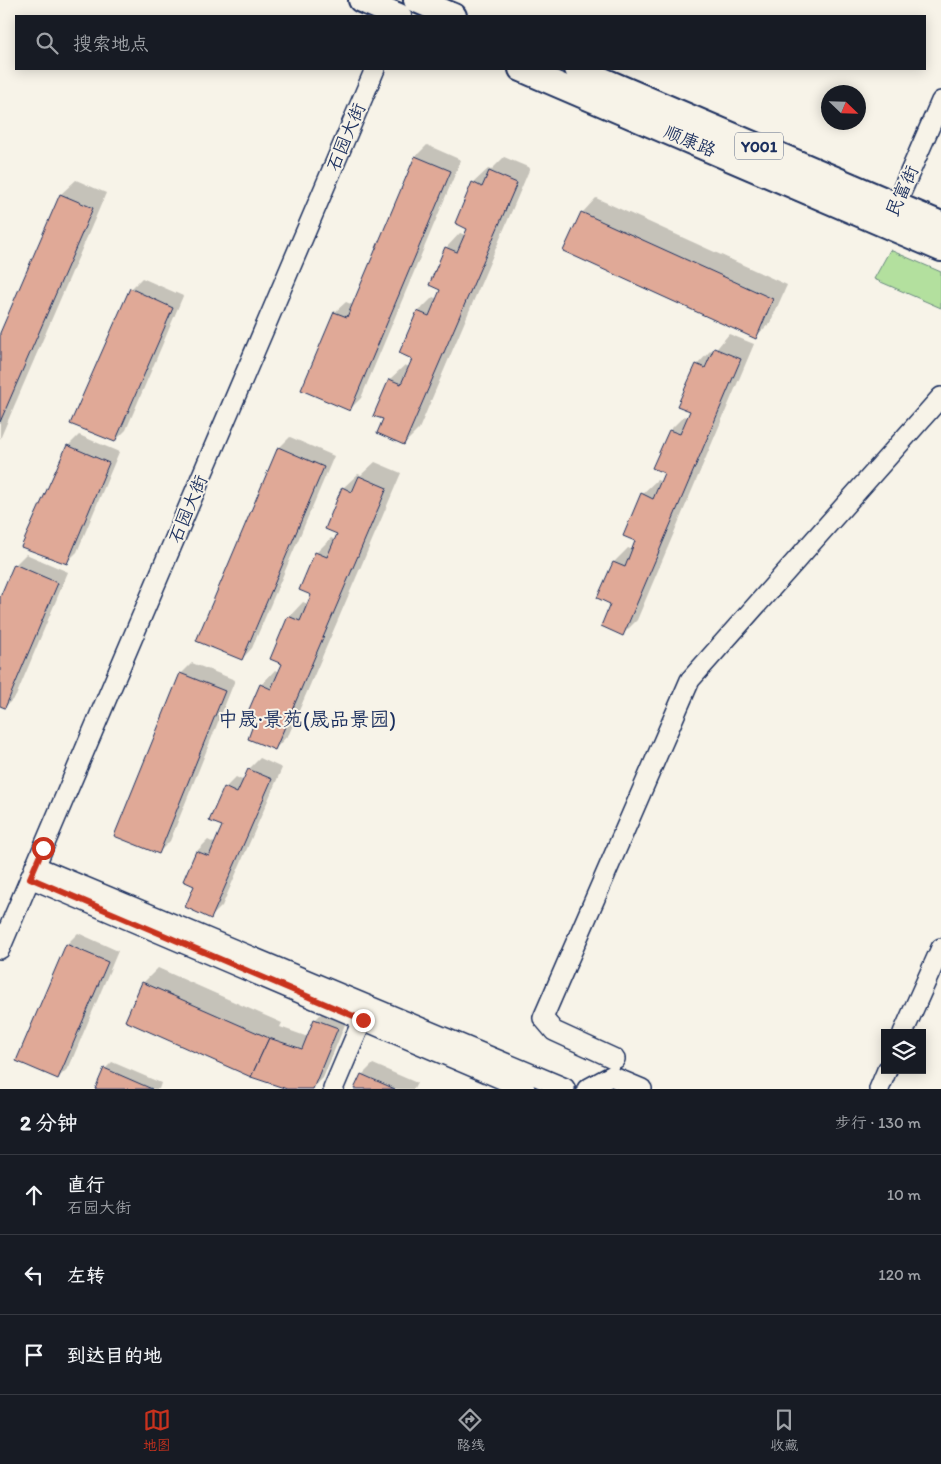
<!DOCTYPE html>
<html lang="zh">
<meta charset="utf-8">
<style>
body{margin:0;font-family:Itim,"LXGW WenKai TC",sans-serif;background:#20242c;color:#f1f3f6}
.controls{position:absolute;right:15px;bottom:15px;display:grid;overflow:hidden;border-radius:0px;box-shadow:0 2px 12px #0003}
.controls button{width:45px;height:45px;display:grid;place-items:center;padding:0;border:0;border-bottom:1px solid #363941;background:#171b24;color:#f1f3f6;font:25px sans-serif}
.compass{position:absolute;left:821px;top:85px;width:45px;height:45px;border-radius:50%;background:#171b24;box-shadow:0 2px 12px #0003;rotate:113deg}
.stop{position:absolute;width:15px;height:15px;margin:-11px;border:4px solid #c8321e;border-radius:50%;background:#fff}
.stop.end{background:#c8321e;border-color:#fff;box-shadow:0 1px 5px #0008}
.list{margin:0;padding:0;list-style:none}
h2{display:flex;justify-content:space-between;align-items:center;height:65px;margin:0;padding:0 20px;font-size:21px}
h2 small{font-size:16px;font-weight:400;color:#9ea1a6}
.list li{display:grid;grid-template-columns:32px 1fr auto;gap:15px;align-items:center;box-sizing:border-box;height:80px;padding:0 20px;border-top:1px solid #363941}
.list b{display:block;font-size:19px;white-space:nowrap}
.list p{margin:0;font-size:16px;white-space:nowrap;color:#9ea1a6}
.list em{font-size:16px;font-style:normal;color:#9ea1a6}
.icon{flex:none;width:28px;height:28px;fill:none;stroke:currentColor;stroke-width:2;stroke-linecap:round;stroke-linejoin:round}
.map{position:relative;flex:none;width:941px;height:1089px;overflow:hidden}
.search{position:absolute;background:#171b24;box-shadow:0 2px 12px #0003;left:15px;right:15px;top:15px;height:55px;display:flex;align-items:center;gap:12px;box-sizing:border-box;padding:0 18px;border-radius:0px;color:#9ea1a6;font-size:19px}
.sheet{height:305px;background:#171b24}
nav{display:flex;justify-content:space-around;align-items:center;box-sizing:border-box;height:70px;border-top:1px solid #363941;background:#171b24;font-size:14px;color:#9ea1a6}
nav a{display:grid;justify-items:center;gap:2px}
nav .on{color:#c8321e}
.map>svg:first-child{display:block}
</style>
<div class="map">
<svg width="941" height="1089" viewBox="0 0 941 1089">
<rect width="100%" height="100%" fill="#f7f3e8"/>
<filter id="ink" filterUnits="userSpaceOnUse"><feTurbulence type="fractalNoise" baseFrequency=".02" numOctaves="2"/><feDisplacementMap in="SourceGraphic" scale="10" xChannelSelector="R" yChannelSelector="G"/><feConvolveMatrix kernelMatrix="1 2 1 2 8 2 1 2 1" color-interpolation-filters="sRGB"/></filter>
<g filter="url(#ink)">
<path fill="#b3e09e" stroke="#67887e" d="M890,250l51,22v36l-67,-29z"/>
<g fill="#0003">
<path d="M427,145l34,15 -100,238 -11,11 -15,-97 11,-10 7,3 63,-149z"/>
<path d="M504,157l26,11 -111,261 -15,15 -20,-25 -9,-4 15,-36 15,-14 4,2 4,-9 5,-46 15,-15 5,2 4,-9 4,-42 14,-15 5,2 4,-7 4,-45 15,-14 3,1z"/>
<path d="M76,180l30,13 -106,246v-103l61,-142z"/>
<path d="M596,198l191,87 -17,38 -15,14 -173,-124z"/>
<path d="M142,278l41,18 -57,134 -11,11 16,-152z"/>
<path d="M729,334l25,10 -117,276 -14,14 -11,-31 2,-41 14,-14 5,2 4,-10 5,-46 15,-14 5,2 4,-10 -12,-5 16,-37 14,-14 5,2 3,-7 5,-46 14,-15 3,2z"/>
<path d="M79,435l40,17 -42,100 -11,11 2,-117z"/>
<path d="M290,437l44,19 -82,192 -10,11 37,-211z"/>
<path d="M375,462l26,11 -112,261 -14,15 -20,-25 6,-39 14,-15 5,2 4,-9 5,-46 14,-15 5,2 4,-9 4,-42 15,-15 5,2 3,-7 4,-45 15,-14 3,1z"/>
<path d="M26,554l42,18 -52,124 -11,11 -5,-2v-105l15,-35z"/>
<path d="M192,663l43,17 -65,161 -11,11 22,-178z"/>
<path d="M260,758l22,10 -60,138 -11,11 -16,-32 -11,-4 13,-30 11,-11 8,4 7,-19 2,-37 11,-11 8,4 5,-12z"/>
<path d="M78,933l40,18 -49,116 -11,11 9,-134z"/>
<path d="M158,968l124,55 -2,4 28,10 7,-17 11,-11 22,8 -25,61 -11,11 -169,-106z"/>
<path d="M112,1062l49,21 -2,6h-63l9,-20z"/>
<path d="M373,1064l44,19 -3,6h-58l6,-14z"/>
</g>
<g fill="#e0a997" stroke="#1b2f5e">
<path d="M415,156l36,15 -101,240 -49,-21 33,-78 13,5z"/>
<path d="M489,171l28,12 -113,262 -27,-12 6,-14 -10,-3 16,-37 12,5 11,-25 -13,-6 18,-42 12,5 11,-26 -11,-5 16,-38 12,5 10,-23 -12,-6 17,-41 10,5z"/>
<path d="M60,194l33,14 -93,214v-89z"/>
<path d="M581,212l192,87 -17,40 -193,-88z"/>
<path d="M130,288l43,20 -58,134 -45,-18z"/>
<path d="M714,348l27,11 -118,277 -22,-10 9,-22 -13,-6 16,-36 12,5 10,-26 -12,-5 18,-43 12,6 11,-26 -12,-5 17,-38 11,4 10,-23 -13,-5 19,-42 9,4z"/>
<path d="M67,445l42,18 -42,101 -46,-17z"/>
<path d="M278,447l46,20 -82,193 -46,-19z"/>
<path d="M359,476l28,12 -112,262 -27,-11 5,-14 -9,-4 16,-37 11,5 11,-25 -12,-5 18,-43 12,5 11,-26 -12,-5 16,-38 12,5 10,-23 -12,-5 17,-42 10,5z"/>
<path d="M14,564l44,19 -53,125 -5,-2v-109z"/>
<path d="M180,673l45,18 -66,163 -45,-18z"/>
<path d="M248,769l24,10 -61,140 -26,-12 9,-21 -11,-5 13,-30 13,5 13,-30 -13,-5 15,-34 13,6z"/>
<path d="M66,944l42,18 -50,117 -42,-18z"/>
<path d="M142,982l127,56 -18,39 -126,-56z"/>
<path d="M314,1019l24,9 -25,61h-26l-36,-12 18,-39 33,11z"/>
<path d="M104,1068l48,21h-57z"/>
<path d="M361,1074l34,15h-41z"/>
</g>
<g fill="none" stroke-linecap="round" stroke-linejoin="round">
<g stroke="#1b2f5e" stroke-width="22">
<g id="minor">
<path d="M890,218l51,-117"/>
<path d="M35,866l530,222 -1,1"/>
<path d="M30,878l495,211"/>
<path d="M0,949l375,-880"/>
<path d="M903,1033l38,-85"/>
<path d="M615,1059l-61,-28 -11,-13 147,-338 251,-283"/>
<path d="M333,1089l34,-80"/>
<path d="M587,1089l24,-13 31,13"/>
<path d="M879,1089l8,-19"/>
</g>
</g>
<g stroke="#1b2f5e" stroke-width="28">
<g id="major">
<path d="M361,0l38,16"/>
<path d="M416,0l38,16"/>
<path d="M521,69l420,180"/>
<path d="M577,69l364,155"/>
</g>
</g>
<use href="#minor" stroke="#f7f3e8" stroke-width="19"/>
<use href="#major" stroke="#f7f3e8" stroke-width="24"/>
</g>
</g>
<g fill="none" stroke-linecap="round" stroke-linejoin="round" filter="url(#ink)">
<path stroke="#c8321e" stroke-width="6" d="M43,848l-13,30 333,142"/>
</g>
<g text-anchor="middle" stroke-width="4" stroke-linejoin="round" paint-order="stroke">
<rect fill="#f7f3e8" stroke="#5d6a87" stroke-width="1" x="735" y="132.5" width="48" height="27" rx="4"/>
<g font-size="16" font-weight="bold" fill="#1b2f5e">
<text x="759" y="152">Y001</text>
</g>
<g font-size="18" fill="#1b2f5e" stroke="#f7f3e8">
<text transform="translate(346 137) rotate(-67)" y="6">石园大街</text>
<text transform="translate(690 141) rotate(23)" y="6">顺康路</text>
<text transform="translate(902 191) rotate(-66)" y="6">民富街</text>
<text transform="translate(188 509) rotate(-67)" y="6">石园大街</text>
</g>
<g font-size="20" fill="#1b2f5e" stroke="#f7f3e8">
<text x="307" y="726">中晟·景苑(晟品景园)</text>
</g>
</g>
</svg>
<div class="controls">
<button><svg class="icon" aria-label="layers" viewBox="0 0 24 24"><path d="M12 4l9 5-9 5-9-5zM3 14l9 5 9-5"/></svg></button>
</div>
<svg class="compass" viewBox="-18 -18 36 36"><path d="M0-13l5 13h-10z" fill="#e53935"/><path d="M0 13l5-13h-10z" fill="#9ea1a6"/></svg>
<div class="stop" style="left:43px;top:848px"></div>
<div class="stop end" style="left:363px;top:1020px"></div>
<div class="search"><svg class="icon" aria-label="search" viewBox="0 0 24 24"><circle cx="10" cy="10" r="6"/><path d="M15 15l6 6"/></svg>搜索地点</div>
</div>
<section class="sheet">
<h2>2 分钟<small>步行 · 130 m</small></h2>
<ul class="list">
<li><svg class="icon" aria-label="ahead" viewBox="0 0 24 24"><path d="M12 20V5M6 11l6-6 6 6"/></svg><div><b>直行</b><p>石园大街</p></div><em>10 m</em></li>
<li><svg class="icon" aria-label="left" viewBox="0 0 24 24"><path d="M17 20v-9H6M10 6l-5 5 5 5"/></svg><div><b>左转</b></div><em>120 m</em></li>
<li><svg class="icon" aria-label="arrive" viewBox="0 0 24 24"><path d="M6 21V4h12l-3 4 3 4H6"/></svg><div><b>到达目的地</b></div></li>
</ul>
</section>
<nav>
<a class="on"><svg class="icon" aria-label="map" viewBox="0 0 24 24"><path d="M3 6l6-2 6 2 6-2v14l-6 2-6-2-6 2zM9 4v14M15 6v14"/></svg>地图</a>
<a><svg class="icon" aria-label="directions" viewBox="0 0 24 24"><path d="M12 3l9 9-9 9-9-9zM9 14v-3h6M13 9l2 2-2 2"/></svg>路线</a>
<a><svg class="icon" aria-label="saved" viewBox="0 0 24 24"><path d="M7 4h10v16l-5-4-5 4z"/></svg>收藏</a>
</nav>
